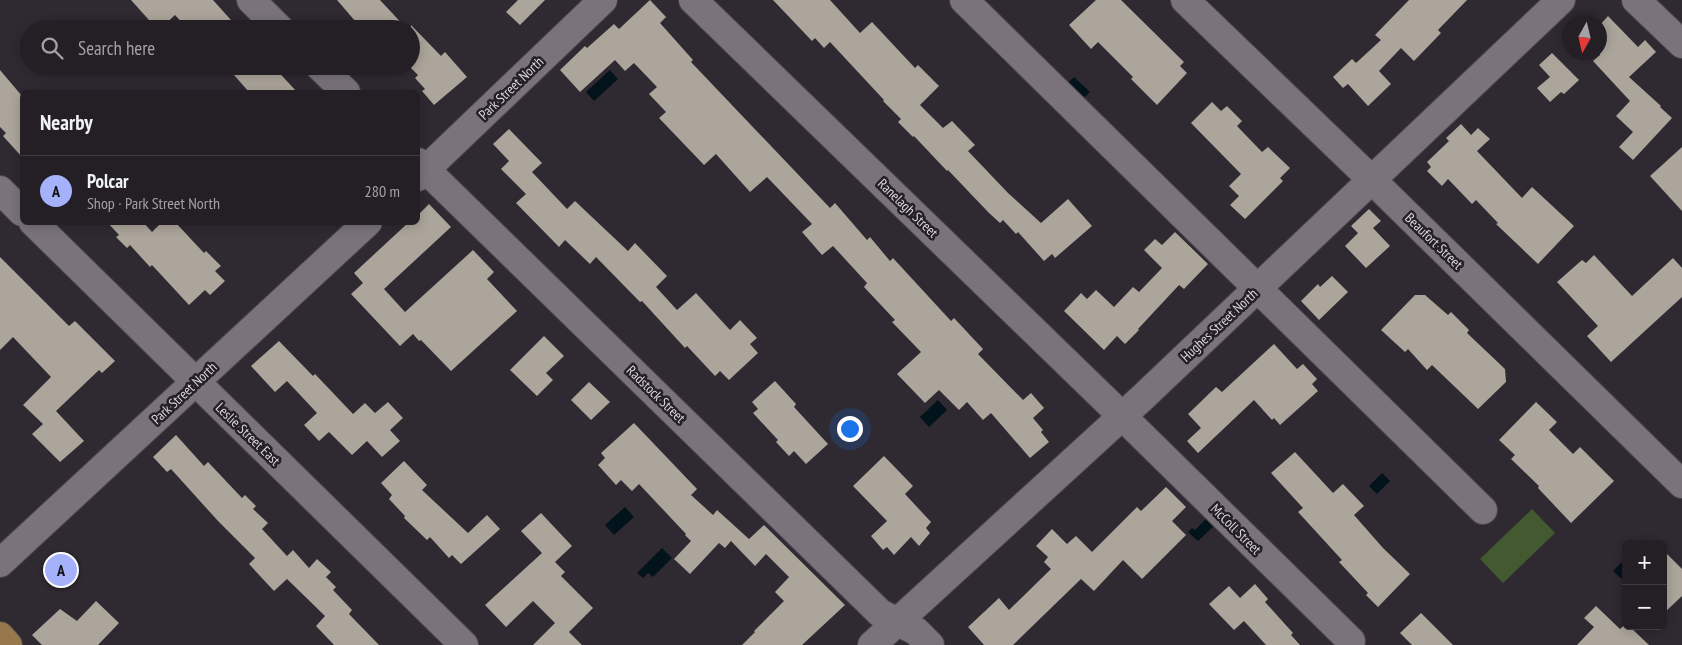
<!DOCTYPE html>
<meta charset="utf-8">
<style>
body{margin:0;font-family:"PT Sans Narrow",sans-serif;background:#2b272d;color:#f1f3f6}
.controls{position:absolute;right:15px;bottom:15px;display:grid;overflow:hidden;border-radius:8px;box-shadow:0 2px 12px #0003}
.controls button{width:45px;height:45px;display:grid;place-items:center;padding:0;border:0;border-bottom:1px solid #403d42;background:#231f25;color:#f1f3f6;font:25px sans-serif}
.compass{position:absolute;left:1562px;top:15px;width:45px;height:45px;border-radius:50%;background:#231f25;box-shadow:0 2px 12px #0003;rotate:188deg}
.you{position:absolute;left:849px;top:428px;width:18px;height:18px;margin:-12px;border:4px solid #fff;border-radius:50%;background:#1a73e8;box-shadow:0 0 0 8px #1a73e833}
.badge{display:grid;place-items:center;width:32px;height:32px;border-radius:50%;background:#a6b1fc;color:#111;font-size:16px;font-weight:700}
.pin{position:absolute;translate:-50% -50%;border:2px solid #fff;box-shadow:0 1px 5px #0006}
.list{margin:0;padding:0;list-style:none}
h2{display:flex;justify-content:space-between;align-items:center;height:65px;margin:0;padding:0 20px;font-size:21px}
h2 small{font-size:16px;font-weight:400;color:#a3a2a7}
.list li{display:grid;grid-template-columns:32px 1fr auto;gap:15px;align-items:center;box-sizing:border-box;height:70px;padding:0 20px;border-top:1px solid #403d42}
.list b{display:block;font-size:19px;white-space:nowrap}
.list p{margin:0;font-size:16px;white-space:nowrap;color:#a3a2a7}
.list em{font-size:16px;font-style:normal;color:#a3a2a7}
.icon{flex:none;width:28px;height:28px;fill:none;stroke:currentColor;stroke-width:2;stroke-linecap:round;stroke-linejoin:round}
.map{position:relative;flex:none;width:1682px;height:645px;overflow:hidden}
.search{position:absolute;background:#231f25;box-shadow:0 2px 12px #0003;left:20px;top:20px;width:400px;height:55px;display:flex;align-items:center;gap:12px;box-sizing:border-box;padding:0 18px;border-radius:28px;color:#a3a2a7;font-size:19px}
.panel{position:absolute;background:#231f25;box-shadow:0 2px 12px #0003;left:20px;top:90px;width:400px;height:135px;border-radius:8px}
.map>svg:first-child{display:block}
</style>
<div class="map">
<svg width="1682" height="645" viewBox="0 0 1682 645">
<rect width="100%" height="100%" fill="#2f2931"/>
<path fill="#43592f" d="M1532,509l23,24 -52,50 -23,-24z"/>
<g fill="#03131c">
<path d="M610,70l8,9 -24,22 -8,-9z"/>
<path d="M1074,77l16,15 -6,6 -16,-15z"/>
<path d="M938,400l9,10 -18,17 -9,-10z"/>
<path d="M1382,473l8,8 -13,13 -8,-8z"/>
<path d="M625,507l9,10 -20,18 -9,-10z"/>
<path d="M1207,518l7,8 -16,15 -10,-9 4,-4 3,2z"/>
<path d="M662,548l10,10 -19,19 -5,-4 -5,5 -6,-5z"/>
<path d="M1622,562l4,4v17l-13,-12z"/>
</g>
<g fill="#aca59b">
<path d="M131,0h82l26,29h-51l-13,-14 -15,14h-3z"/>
<path d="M337,0h43l27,29h-45z"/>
<path d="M518,0h27l-25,25 -14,-13z"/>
<path d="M650,0l16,17 -6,6 33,37 -2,2 139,146 5,-5 32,37 3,-3 20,24 3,-3 58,63 3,-3 29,31 -5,5 45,46 8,-7 13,15 -11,10 10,12 -2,2 8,10 -19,16 -39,-45 -8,7 -16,-18 -8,8 -20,-20 -14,13 -28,-29 24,-22 -29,-30 3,-2 -31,-33 3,-4 -34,-37 -11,9 -20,-23 10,-8 -45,-47 -17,15 -34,-38 -12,11 -45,-47 7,-6 -17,-18 8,-7 -23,-24 -9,8 -10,-11 -35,32 -20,-22 25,-24 2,2 27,-24 5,5z"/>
<path d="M773,0h57l30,33 12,-11 43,46 3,-3 21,21 -19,19 23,23 9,-7 23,24 -7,6 40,42 33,30 27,-24 24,27 -37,32 -3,-4 -8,7 -26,-29 -2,2 -13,-14 -3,3 -11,-10 -41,-43 -1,1 -33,-35 -1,1 -15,-15 3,-3 -18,-18 1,-1 -54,-58 -6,6 -9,-10 -3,3z"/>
<path d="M1096,0h25l63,62 -4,4 7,7 -30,32 -26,-26 2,-2 -35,-35 -7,7 -22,-24z"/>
<path d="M1409,0h58l-29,30 3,3 -27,28 -13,-13 -22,23 12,13 -23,22 -20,-22 -5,4 -10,-11 19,-18 4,4 25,-23 -6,-5z"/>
<path d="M1608,16l30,31 7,-7 11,12 -27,25 32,29 -1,1 12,11 -39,42 -14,-13 14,-15 -17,-16 14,-15 -37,-40 7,-6v-30z"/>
<path d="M411,25l30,31 4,-4 22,25 -33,28 -12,-14 3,-2 -10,-11 3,-3 -7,-7z"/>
<path d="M1552,53l27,27 -15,14 -3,-2 -11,10 -13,-14 13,-11 -11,-12z"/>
<path d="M226,66h47l24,26h-48z"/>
<path d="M0,70l22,26v61l-19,-21 3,-3 -6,-6z"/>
<path d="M1212,102l9,9 6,-5 15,15 -5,5 25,26 6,-5 22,21 -10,10 3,3 -38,38 -15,-14 9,-9 -10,-10 12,-12 -50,-51z"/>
<path d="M1461,124l10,11 7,-7 12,11 -13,12 45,47 10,-11 42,39 -36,38 -42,-40 2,-1 -22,-23 -4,4 -24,-25 -6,7 -15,-15 4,-4 -4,-5 22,-21 -3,-3z"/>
<path d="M509,129l33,34 -10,9 35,37 8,-8 53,50 7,-8 32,33 -11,11 21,23 19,-17 34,37 10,-10 17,18 -7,6 8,9 -29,27 -9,-9 -5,5 -28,-30 -2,2 -43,-47 -2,1 -44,-45 -6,7 -25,-24 -6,7 -43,-44 10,-9 -25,-25 8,-8 -16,-17z"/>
<path d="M1682,147v64l-32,-35z"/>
<path d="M429,204l22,23 -67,62 21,23 68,-62 21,22 -7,7 30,32 -66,60 -30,-31 -2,1 -6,-7 -13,12 -49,-52 12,-11 -9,-10 55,-51h9v-7z"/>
<path d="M1369,209l12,12 -8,7 17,18 -24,22 -21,-22 13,-13 -7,-7z"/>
<path d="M107,222h36l9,10 10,-10h13l29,31 2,-2 15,15 -6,5 10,10 -15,14 -5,-5 -16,15 -37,-40 -2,2 -20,-22 -3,3 -11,-11 3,-2z"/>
<path d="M1175,232l33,32 -24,25 -5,-4 -41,44 1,1 -14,14 -8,-8 -13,14 -40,-39 17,-18 6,6 9,-9 18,17 19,-20 6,5 23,-24 -18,-18 11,-11 7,6z"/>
<path d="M1594,255l38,41 41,-38 9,10v29l-71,65 -24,-26 11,-10 -41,-44 25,-22 4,3z"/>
<path d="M0,257l69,69 6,-5 40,40 -13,12 -3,-3 -43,41 28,30 -24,21 -28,-28 11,-10 -20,-19 28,-28 -38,-40 -13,13z"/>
<path d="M1332,276l16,16 -29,28 -18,-19 17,-17 2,3z"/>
<path d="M1415,295h10l23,20 3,-3 18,18 -2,3 38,36 1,13 -28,27 -46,-44 -5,5 -19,-21 -3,3 -24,-22z"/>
<path d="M544,336l20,20 -18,17 7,7 -16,16 -27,-26z"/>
<path d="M279,341l34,35 2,-2 38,40 12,-11 10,10 13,-11 15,16 -13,12 10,11 -18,16 -15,-16 -15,14 -23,-23 -10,9 -15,-16 13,-12 -30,-32 -12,11 -24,-26z"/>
<path d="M1274,344l23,25 6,-5 14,15 -5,5 6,7 -38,34 -6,-7 -2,2 -18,-20 -56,53 -11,-12 14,-13 -13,-14 28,-27 6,5z"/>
<path d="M775,381l21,23 -2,3 34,37 -22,20 -12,-13 -5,5 -13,-14 2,-2 -25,-27 5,-4 -6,-7z"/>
<path d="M589,382l21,20 -19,18 -20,-20z"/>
<path d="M1536,402l21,20 -8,8 24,24 7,-7 34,34 -43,42 -33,-35 1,-2 -28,-27 4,-4 -16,-15z"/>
<path d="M634,423l63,66 -6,6 22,20 4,-5 32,29 15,-14 81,80 -43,40h-60l13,-13 -1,-1 30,-30 -9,-9 14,-15 -23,-23 -11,12 -24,-25 -6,7 -6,-5 -29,31 -16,-15 17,-18 -6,-6 1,-1 -47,-50 -7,7 -11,-11 -5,5 -18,-20 7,-7 -4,-5z"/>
<path d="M176,435l28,31 4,-4 34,36 3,-3 11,11 -3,3 15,14 -6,6 25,27 6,-6 16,18 8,-9 14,13 -5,5 10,10 -3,3 19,20 -3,4 30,31h-45l-18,-19 9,-10 -38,-37 -13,12 -25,-27 6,-6 -37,-37 -47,-52 -4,3 -14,-15z"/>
<path d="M1295,452l38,41 10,-9 21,22 -10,9 29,33 27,26 -32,33 -12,-12 2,-2 -29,-31 3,-2 -44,-48 5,-4 -32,-35z"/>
<path d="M884,456l29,30 -8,8 26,28 -5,6 4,5 -11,13 -8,-9 -17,18 -7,-8 -4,3 -12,-14 16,-15 -34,-35z"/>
<path d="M404,461l23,24 -5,5 46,43 19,-18 13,14 -39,35 -9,-9 -3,3 -19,-21 -3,3 -23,-22 1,-2 -16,-17 3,-4 -11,-12z"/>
<path d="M1166,487l20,20 -14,14 14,14 -44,44 -19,-19 -29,31 -13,-12 -68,66h-29l-16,-18 31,-29 10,12 42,-41 -7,-7 4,-5 -12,-11 16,-17 15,15 9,-8 16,16 45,-45 4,4z"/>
<path d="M541,513l31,33 -17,16 10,10 -4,4 32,32 -24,24 13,13h-49l22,-22 -22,-22 -27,26 -21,-22 57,-52 -21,-22z"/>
<path d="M1663,550l19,19v27l-19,18z"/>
<path d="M1255,584l13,15 -3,3 28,31 -2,2 9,10h-34l-22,-24 -10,9 -25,-26 20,-18 11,12z"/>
<path d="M96,601l23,22 -21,22h-56l-10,-10 28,-26 17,12z"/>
<path d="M1596,606l24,23 6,-5v2h3l20,19h-72l17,-18 -10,-9z"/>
<path d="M1421,613l32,32h-41l-12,-12z"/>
</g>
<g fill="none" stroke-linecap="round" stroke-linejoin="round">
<g stroke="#49454b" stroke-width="30">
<g id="minor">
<path d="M251,0l29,29"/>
<path d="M693,0l429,416 229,225"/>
<path d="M964,0l519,510"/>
<path d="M1185,0l188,181 309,303"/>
<path d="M1636,0l46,44"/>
<path d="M319,66l27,26"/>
<path d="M418,162l458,447 4,4 36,18 14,14"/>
<path d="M418,177l185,-177"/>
<path d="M0,190l22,22"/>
<path d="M33,222l431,423"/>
<path d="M0,563l368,-341"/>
<path d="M872,645l270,-247 419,-398"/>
</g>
</g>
<g stroke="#49454b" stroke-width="30">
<path id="major" d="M0,636l8,9"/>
</g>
<use href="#minor" stroke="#7a737c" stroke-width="28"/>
<use href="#major" stroke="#97784d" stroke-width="28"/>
</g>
<g text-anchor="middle" stroke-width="5" stroke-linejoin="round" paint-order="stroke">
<g font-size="14" fill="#d9d6db" stroke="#251f27">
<text transform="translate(511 88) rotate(-44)" y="5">Park Street North</text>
<text transform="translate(908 208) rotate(44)" y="5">Ranelagh Street</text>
<text transform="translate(1434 241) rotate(44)" y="5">Beaufort Street</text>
<text transform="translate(1219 325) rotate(-43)" y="5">Hughes Street North</text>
<text transform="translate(184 393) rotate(-43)" y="5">Park Street North</text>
<text transform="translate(656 394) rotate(44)" y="5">Radstock Street</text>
<text transform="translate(248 434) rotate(44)" y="5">Leslie Street East</text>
<text transform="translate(1236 529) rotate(45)" y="5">McColl Street</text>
</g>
</g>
</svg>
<div class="controls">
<button>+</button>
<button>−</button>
</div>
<svg class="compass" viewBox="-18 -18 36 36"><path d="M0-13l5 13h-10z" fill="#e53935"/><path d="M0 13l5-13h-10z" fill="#a3a2a7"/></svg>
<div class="you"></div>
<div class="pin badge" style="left:61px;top:570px">A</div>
<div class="search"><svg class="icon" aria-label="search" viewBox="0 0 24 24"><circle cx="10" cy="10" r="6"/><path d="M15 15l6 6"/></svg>Search here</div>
<section class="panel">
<h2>Nearby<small></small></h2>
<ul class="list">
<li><span class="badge">A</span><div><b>Polcar</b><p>Shop · Park Street North</p></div><em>280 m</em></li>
</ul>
</section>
</div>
